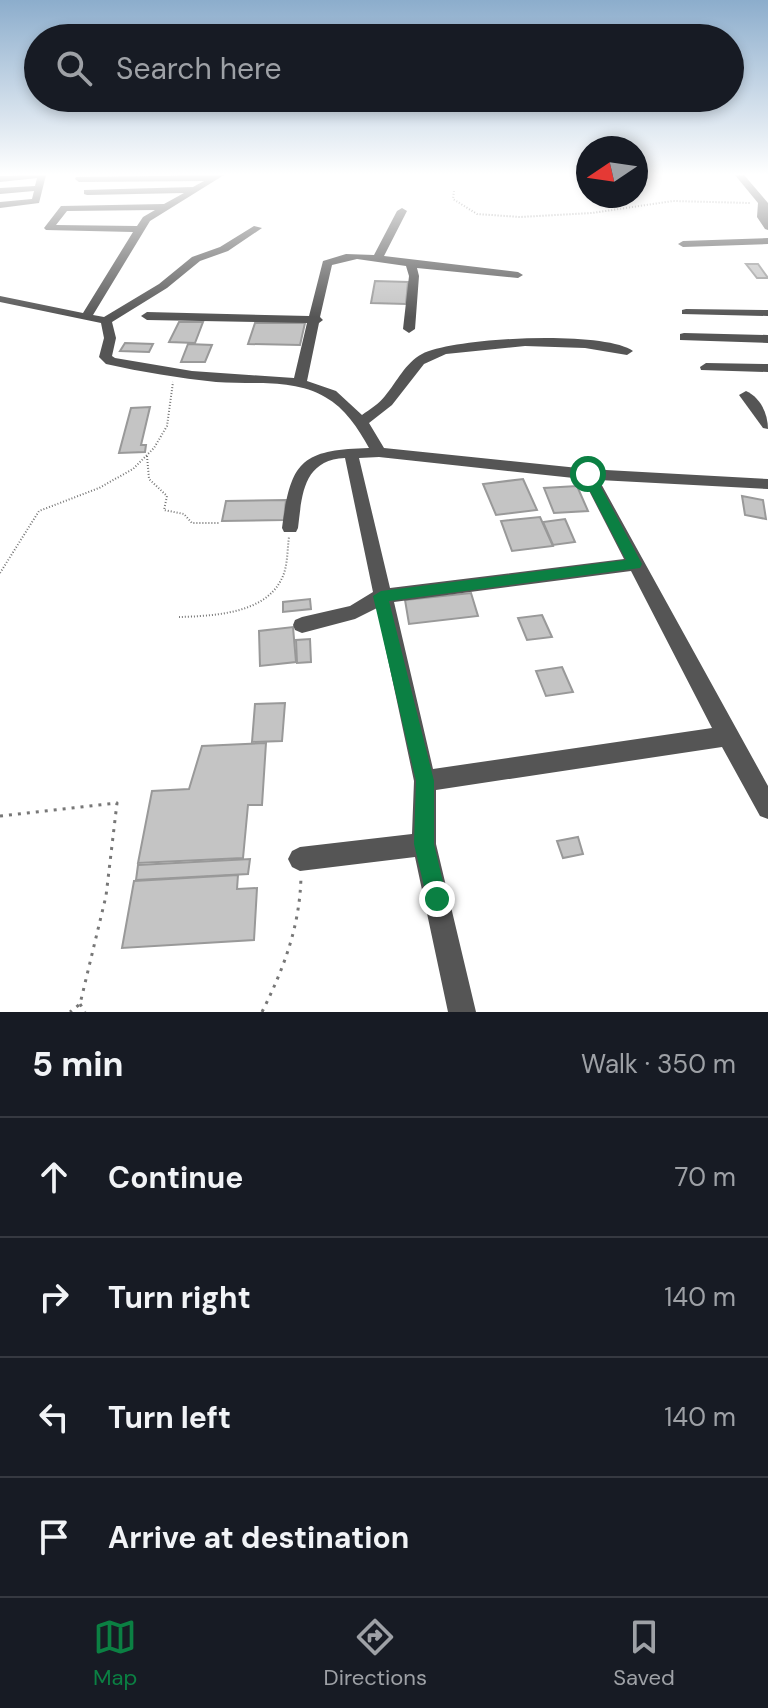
<!DOCTYPE html>
<meta charset="utf-8">
<style>
body{margin:0;font-family:"DM Sans",sans-serif;background:#242831;color:#f1f3f6}
.compass{position:absolute;left:576px;top:136px;width:72px;height:72px;border-radius:50%;background:#171b24;box-shadow:0 4px 12px #0003;rotate:257deg}
.stop{position:absolute;width:24px;height:24px;margin:-18px;border:6px solid #0b8043;border-radius:50%;background:#fff}
.stop.end{background:#0b8043;border-color:#fff;box-shadow:0 2px 8px #0008}
.list{margin:0;padding:0;list-style:none}
h2{display:flex;justify-content:space-between;align-items:center;height:104px;margin:0;padding:0 32px;font-size:34px}
h2 small{font-size:26px;font-weight:400;color:#9ea1a6}
.list li{display:grid;grid-template-columns:52px 1fr auto;gap:24px;align-items:center;box-sizing:border-box;height:120px;padding:0 32px;border-top:2px solid #363941}
.list b{display:block;font-size:30px;white-space:nowrap}
.list em{font-size:26px;font-style:normal;color:#9ea1a6}
.icon{flex:none;width:44px;height:44px;fill:none;stroke:currentColor;stroke-width:2;stroke-linecap:round;stroke-linejoin:round}
.map{position:relative;flex:none;width:768px;height:1012px;overflow:hidden}
.search{position:absolute;background:#171b24;box-shadow:0 4px 12px #0003;left:24px;right:24px;top:24px;height:88px;display:flex;align-items:center;gap:20px;box-sizing:border-box;padding:0 28px;border-radius:44px;color:#9ea1a6;font-size:30px}
.sheet{height:584px;background:#171b24}
nav{display:flex;justify-content:space-around;align-items:center;box-sizing:border-box;height:112px;border-top:2px solid #363941;background:#171b24;font-size:22px;color:#9ea1a6}
nav a{display:grid;justify-items:center;gap:4px}
nav .on{color:#0b8043}
.map>svg:first-child{display:block}
</style>
<div class="map">
<svg width="768" height="1012" viewBox="0 0 768 1012">
<rect width="100%" height="100%" fill="#fff"/>
<g fill="#c4c4c4" stroke="#999" stroke-width="2">
<path d="M746,264h12l10,14h-11z"/>
<path d="M375,281l33,1 -2,22 -35,-1z"/>
<path d="M179,322h24l-8,21 -26,-1z"/>
<path d="M255,323h50l-5,22 -52,-1z"/>
<path d="M125,343l28,1 -4,8 -29,-1z"/>
<path d="M188,344l24,1 -7,17h-24z"/>
<path d="M150,407l-9,38h5l-1,7 -26,1 12,-45z"/>
<path d="M523,479l14,31 -41,5 -13,-31z"/>
<path d="M577,486l11,25 -34,2 -10,-25z"/>
<path d="M742,496l21,4 3,19 -21,-4z"/>
<path d="M286,500l-2,20 -62,1 4,-20z"/>
<path d="M540,517l13,29 -41,5 -11,-30z"/>
<path d="M565,519l10,23 -22,3 -10,-23z"/>
<path d="M471,593l7,23 -69,8 -4,-24z"/>
<path d="M310,599l1,10 -28,3v-10z"/>
<path d="M542,615l10,22 -25,3 -9,-22z"/>
<path d="M293,627l3,35 -36,4 -1,-35z"/>
<path d="M310,639l1,23 -14,1 -1,-23z"/>
<path d="M562,667l11,25 -27,4 -10,-25z"/>
<path d="M285,703l-3,38 -30,1 3,-38z"/>
<path d="M266,743l-4,62h-14l-5,53 -105,5 14,-72 37,-2 13,-43z"/>
<path d="M578,837l5,17 -20,4 -6,-17z"/>
<path d="M250,859l-2,15 -112,6 2,-15z"/>
<path d="M238,875l-1,14 20,-1 -3,52 -132,8 12,-67z"/>
</g>
<g fill="none" stroke-linecap="round" stroke-linejoin="round">
<g stroke="#777" stroke-width="2" stroke-dasharray="1 2" stroke-linecap="butt">
<path d="M454,191l-1,8 24,15 43,3 72,-4 81,-12 77,2"/>
<path d="M147,456l2,23 18,17 -3,14 20,4 8,9h27"/>
<path d="M0,573l39,-62 60,-23 34,-19 21,-21 13,-22 6,-44"/>
<path d="M179,617c33,-1 85,-3 102,-37 7,-12 6,-29 8,-43"/>
</g>
<g stroke="#777" stroke-width="3" stroke-dasharray="3 6" stroke-linecap="butt">
<path d="M0,816l117,-13 -11,93 -26,108 -10,8"/>
<path d="M80,1004l5,8"/>
<path d="M262,1012c22,-44 38,-86 39,-136"/>
</g>
<g fill="#555" fill-rule="evenodd">
<path d="M46,175l-7,28 -39,5v-6l32,-3 2,-8 -34,3v-6l35,-2 2,-8 -37,4v-6z"/>
<path d="M224,175l-74,46 -57,94 11,2 55,-33 33,-27 28,-10 34,-21 8,2 -34,23 -28,10 -33,27 -55,34 4,16 -4,18 3,2 77,13 102,7 13,-55 -160,-3 -6,-4 6,-4 162,4 14,-55 23,-7 28,1 23,-44 5,-3 5,3 -23,45 134,16 5,3 -5,3 -101,-10 2,8 -4,53 -6,4 -6,-4 6,-53 -3,-10 -49,-7 -25,6 -12,52 3,3 -4,3 -12,58 29,10 26,24c8,-6 17,-11 23,-19 12,-14 20,-33 37,-42 33,-17 182,-24 211,-3l-6,4 -42,-7 -60,-2 -79,8 -22,10 -32,41 -23,18 15,25 204,21 180,10v10l-169,-9 169,306v33l-8,-3 -38,-69 -286,43v54l40,168h-28l-33,-155 -115,14 -8,-4 -4,-8 4,-8 8,-4 112,-13 2,-53 -37,-173 -22,11 -53,14 -7,-3 -2,-5 2,-5 7,-3 48,-11 23,-14 -28,-134c-42,2 -43,37 -47,70l-2,4h-12l-2,-4c9,-67 19,-78 87,-80 -11,-20 -24,-40 -44,-51 -32,-19 -74,-12 -109,-15 -37,-4 -74,-10 -110,-18l-7,-7 5,-19 -3,-15 -101,-21v-6l83,17 50,-81 -87,-2 -2,-2 17,-22 103,-2 20,-11 -97,2 -3,-1v-4l109,-3 11,-6 -125,1 -4,-3 1,-2zM155,210l-12,7 -6,9 -81,-1 11,-14zM379,457l204,22 41,80 -234,29 -31,-130zM631,571l81,157 -279,41 -39,-167z"/>
<path d="M735,175h9l24,28v27l-3,-1 -8,-12 1,-14z"/>
<path d="M768,238v6l-85,3 -5,-3 5,-3z"/>
<path d="M686,309l82,1v6l-86,-2v-4z"/>
<path d="M684,333l84,2v8l-88,-3v-6z"/>
<path d="M706,363l62,1v8l-67,-2 -1,-3z"/>
<path d="M746,391c15,7 22,23 22,38l-5,-1 -24,-33z"/>
</g>
</g>
<linearGradient id="sky" x2="0" y2="1"><stop stop-color="#8cadcc"/><stop offset="0.55" stop-color="#fff"/><stop offset="1" stop-color="#fff" stop-opacity="0"/></linearGradient>
<rect width="768" height="317" fill="url(#sky)"/>
<path fill="#0b8043" d="M588,469l6,5 48,90 -2,4 -251,33 45,180v63l13,55 -3,7 -7,3 -8,-3 -2,-7 -13,-55 2,-63 -43,-185 8,-5 245,-31 -45,-86z"/>
</svg>
<svg class="compass" viewBox="-18 -18 36 36"><path d="M0-13l5 13h-10z" fill="#e53935"/><path d="M0 13l5-13h-10z" fill="#9ea1a6"/></svg>
<div class="stop" style="left:588px;top:474px"></div>
<div class="stop end" style="left:437px;top:899px"></div>
<div class="search"><svg class="icon" aria-label="search" viewBox="0 0 24 24"><circle cx="10" cy="10" r="6"/><path d="M15 15l6 6"/></svg>Search here</div>
</div>
<section class="sheet">
<h2>5 min<small>Walk · 350 m</small></h2>
<ul class="list">
<li><svg class="icon" aria-label="ahead" viewBox="0 0 24 24"><path d="M12 20V5M6 11l6-6 6 6"/></svg><div><b>Continue</b></div><em>70 m</em></li>
<li><svg class="icon" aria-label="right" viewBox="0 0 24 24"><path d="M7 20v-9h11M14 6l5 5-5 5"/></svg><div><b>Turn right</b></div><em>140 m</em></li>
<li><svg class="icon" aria-label="left" viewBox="0 0 24 24"><path d="M17 20v-9H6M10 6l-5 5 5 5"/></svg><div><b>Turn left</b></div><em>140 m</em></li>
<li><svg class="icon" aria-label="arrive" viewBox="0 0 24 24"><path d="M6 21V4h12l-3 4 3 4H6"/></svg><div><b>Arrive at destination</b></div></li>
</ul>
</section>
<nav>
<a class="on"><svg class="icon" aria-label="map" viewBox="0 0 24 24"><path d="M3 6l6-2 6 2 6-2v14l-6 2-6-2-6 2zM9 4v14M15 6v14"/></svg>Map</a>
<a><svg class="icon" aria-label="directions" viewBox="0 0 24 24"><path d="M12 3l9 9-9 9-9-9zM9 14v-3h6M13 9l2 2-2 2"/></svg>Directions</a>
<a><svg class="icon" aria-label="saved" viewBox="0 0 24 24"><path d="M7 4h10v16l-5-4-5 4z"/></svg>Saved</a>
</nav>
